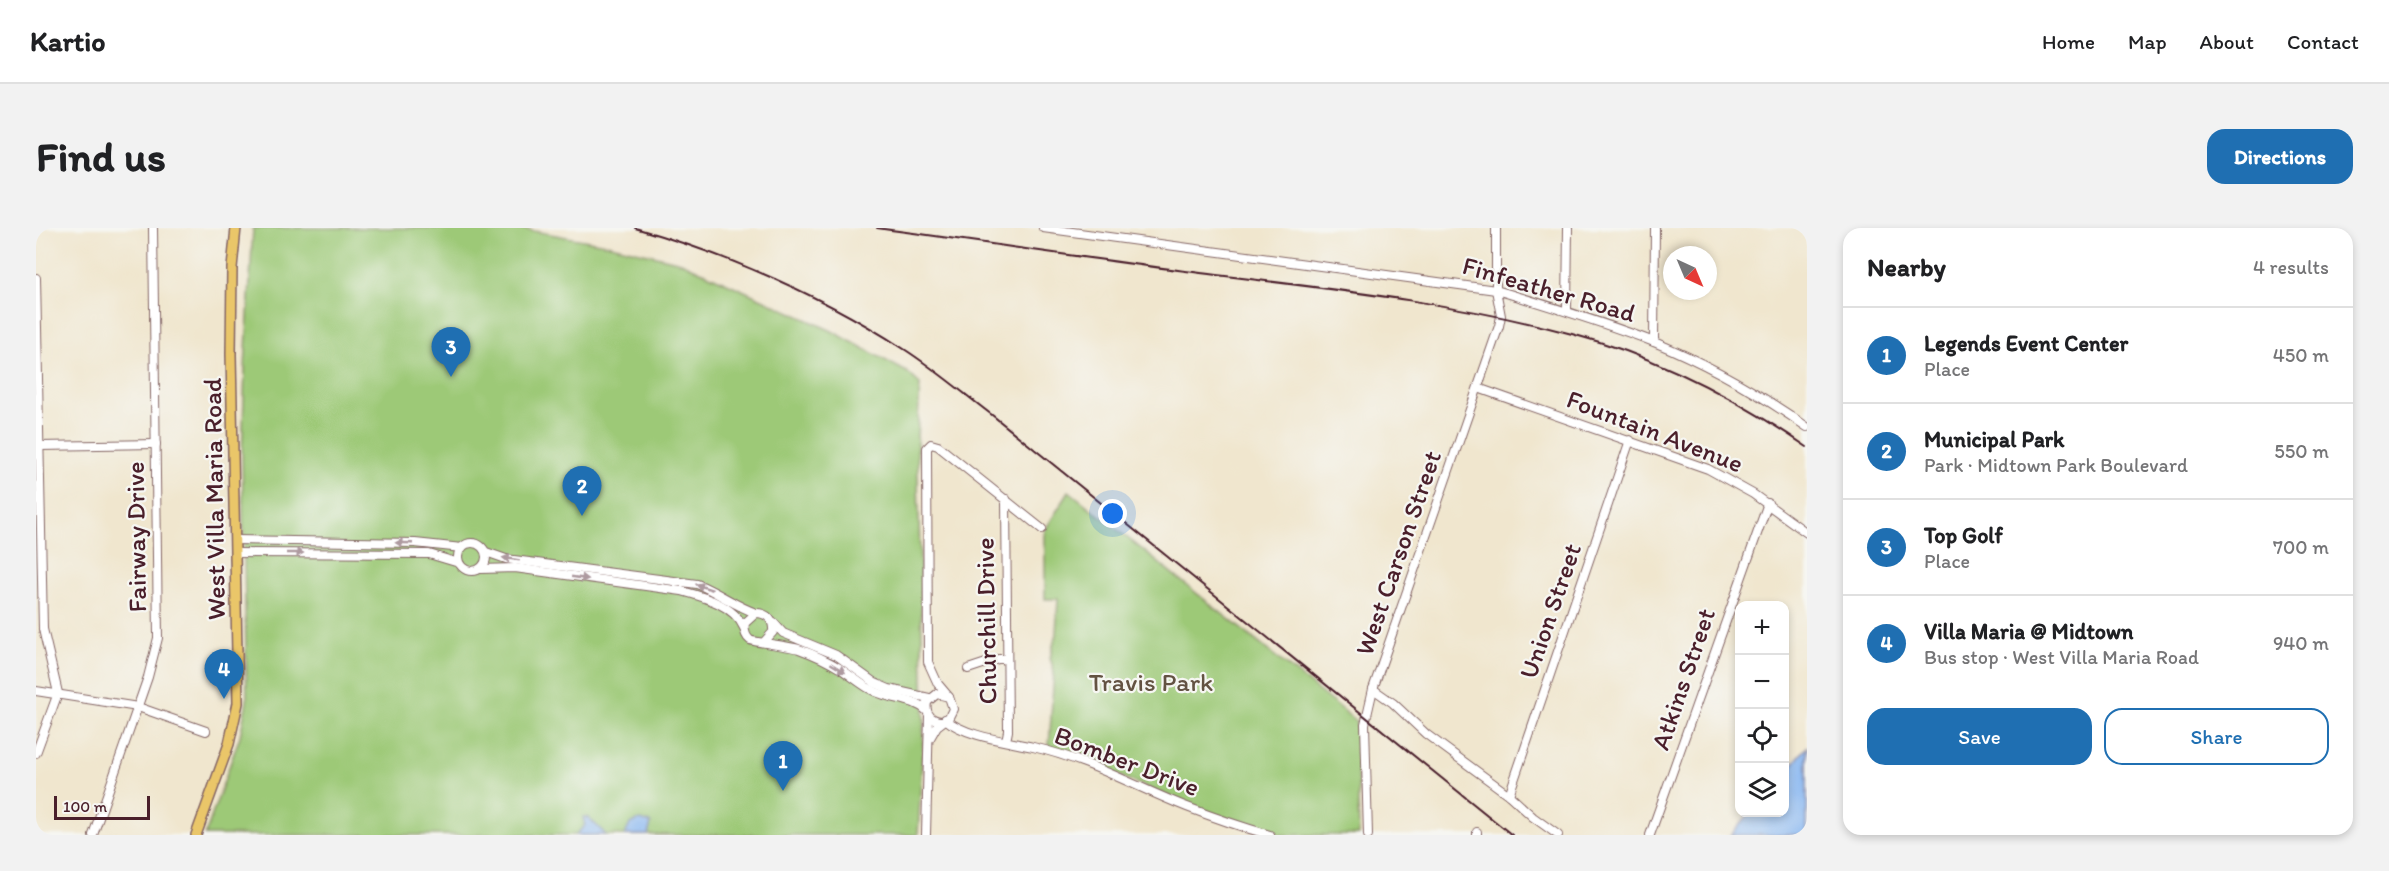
<!DOCTYPE html>
<meta charset="utf-8">
<style>
body{margin:0;font-family:Itim,sans-serif;background:#f2f2f2;color:#202124}
.controls{position:absolute;right:18px;bottom:18px;display:grid;overflow:hidden;border-radius:12px;box-shadow:0 3px 9px #0003}
.controls button{width:54px;height:54px;display:grid;place-items:center;padding:0;border:0;border-bottom:2px solid #e0e0e0;background:#fff;color:#202124;font:30px sans-serif}
.compass{position:absolute;left:1627px;top:18px;width:54px;height:54px;border-radius:50%;background:#fff;box-shadow:0 3px 9px #0003;rotate:136deg}
.scale{position:absolute;left:18px;bottom:15px;width:96px;box-sizing:border-box;padding-left:6px;border:3px solid #4a1f2b;border-top:0;font-size:16px;line-height:21px;white-space:nowrap;color:#4a1f2b;-webkit-text-stroke:4px #f6f6f2;paint-order:stroke}
.you{position:absolute;left:1077px;top:286px;width:21px;height:21px;margin:-15px;border:4px solid #fff;border-radius:50%;background:#1a73e8;box-shadow:0 0 0 9px #1a73e833}
.badge{display:grid;place-items:center;width:39px;height:39px;border-radius:50%;background:#1f6fb2;color:#fff;font-size:20px;font-weight:700}
.pin{position:absolute;translate:-50% -50px;filter:drop-shadow(0 2px 3px #0008)}
.pin::after{content:'';position:absolute;top:32px;width:21px;height:18px;background:inherit;clip-path:polygon(0 0,100% 0,50% 100%)}
.list{margin:0;padding:0;list-style:none}
h2{display:flex;justify-content:space-between;align-items:center;height:78px;margin:0;padding:0 24px;font-size:26px}
h2 small{font-size:20px;font-weight:400;color:#757577}
.list li{display:grid;grid-template-columns:39px 1fr auto;gap:18px;align-items:center;box-sizing:border-box;height:96px;padding:0 24px;border-top:2px solid #e0e0e0}
.list b{display:block;font-size:22px;white-space:nowrap}
.list p{margin:0;font-size:20px;white-space:nowrap;color:#757577}
.list em{font-size:20px;font-style:normal;color:#757577}
.actions{display:flex;gap:12px;padding:18px 24px}
.actions a{flex:1;padding:14px 0;border:2px solid #1f6fb2;border-radius:18px;text-align:center;font-size:21px;color:#1f6fb2}
.actions .main{background:#1f6fb2;color:#fff}
.icon{flex:none;width:33px;height:33px;fill:none;stroke:currentColor;stroke-width:2;stroke-linecap:round;stroke-linejoin:round}
.map{position:relative;flex:none;width:1771px;height:607px;overflow:hidden;border-radius:18px}
header{display:flex;align-items:center;gap:36px;box-sizing:border-box;height:84px;padding:0 30px;background:#fff;border-bottom:2px solid #e0e0e0}
header strong{font-size:28px}
nav{display:flex;gap:33px;margin-inline-start:auto;font-size:21px}
.intro{display:flex;align-items:center;justify-content:space-between;box-sizing:border-box;height:144px;padding:0 36px}
h1{margin:0;font-size:42px}
.button{padding:15px 27px;border-radius:18px;background:#1f6fb2;color:#fff;font-size:21px;font-weight:700}
main{display:flex;gap:36px;padding:0 36px}
aside{flex:1;background:#fff;border-radius:18px;box-shadow:0 3px 9px #0003}
.map>svg:first-child{display:block}
</style>
<header>
<strong>Kartio</strong>
<nav><a>Home</a><a>Map</a><a>About</a><a>Contact</a></nav>
</header>
<div class="intro"><h1>Find us</h1><a class="button">Directions</a></div>
<main>
<div class="map">
<svg width="1771" height="607" viewBox="0 0 1771 607">
<rect width="100%" height="100%" fill="#f6f6f2"/>
<filter id="ink" filterUnits="userSpaceOnUse"><feTurbulence type="fractalNoise" baseFrequency=".0167" numOctaves="2"/><feDisplacementMap in="SourceGraphic" scale="12" xChannelSelector="R" yChannelSelector="G"/><feConvolveMatrix kernelMatrix="1 2 1 2 8 2 1 2 1" color-interpolation-filters="sRGB"/></filter>
<filter id="wash" filterUnits="userSpaceOnUse"><feTurbulence type="fractalNoise" baseFrequency=".008" numOctaves="4" result="noise"/><feDisplacementMap in="SourceGraphic" scale="24" xChannelSelector="R" yChannelSelector="G"/><feGaussianBlur stdDeviation="1.35" result="paint"/><feColorMatrix in="noise" values="0 0 0 0 0 0 0 0 0 0 0 0 0 0 0 0 0 1.4 0 .05"/><feComposite in="paint" operator="in"/></filter>
<g filter="url(#wash)">
<rect width="100%" height="100%" fill="#f0e6ce"/>
<g fill="#9dc977" stroke="#747451" stroke-width="1.5">
<path d="M217,0h264l94,17 70,17 149,68 77,42 13,12 -3,54 7,282 -6,115h-713l35,-99 7,-35 -5,-243 3,-90z"/>
<path d="M1033,263l287,230 3,114h-77l-22,-5 -73,-26 -138,-57 5,-76 -4,-13 6,-24 2,-35h-13v-69z"/>
</g>
<g fill="#87b6f1" stroke="#686a8e" stroke-width="1.5">
<path d="M1771,519v88h-76l19,-22 34,-1 1,-39z"/>
<path d="M547,589l6,1 17,17h-30l9,-10z"/>
<path d="M604,592l11,3 -3,12h-23l5,-11z"/>
</g>
</g>
<g filter="url(#ink)">
<g fill="none" stroke-linecap="round" stroke-linejoin="round">
<g stroke="#846564" stroke-width="10">
<g id="minor">
<path d="M1007,0l453,62c53,16 107,32 158,52 54,22 106,52 153,85"/>
<path d="M0,50l7,351 15,64 -22,60"/>
<path d="M1531,83l1,-83"/>
<path d="M1618,114l1,-114"/>
<path d="M1442,160l230,81 45,25 54,39"/>
<path d="M4,218l116,-2"/>
<path d="M970,271l2,232 -2,10"/>
<path d="M200,312l179,3 47,5"/>
<circle cx="436" cy="329" r="14"/>
<path d="M450,324l20,7 191,25c21,8 38,22 59,29"/>
<path d="M200,325l193,1 30,9"/>
<path d="M445,341l34,-1 167,23c22,6 52,14 62,37"/>
<path d="M738,395l9,10 53,22 39,28 14,6 40,9"/>
<path d="M728,414l9,-10c1,-12 -6,-19 -17,-19l-11,10c-1,6 -1,12 5,17 3,2 39,6 49,9 14,5 29,12 42,20 15,10 26,21 43,26 15,5 31,5 43,16"/>
<path d="M932,441l30,-10h9"/>
<path d="M1337,461l20,14 33,31 83,61 24,22 25,18"/>
<path d="M0,463l102,16 68,24"/>
<path d="M913,469l-11,-13 -10,-22 -1,-214 4,-4 7,2 104,83"/>
<path d="M909,491c21,18 62,22 88,28 54,12 103,40 154,60 28,11 55,20 83,28"/>
<path d="M894,510l7,-12 12,-9 4,-8 -4,-12 -12,-3 -10,8c-2,11 3,18 14,19"/>
<path d="M1473,567l121,-355"/>
<path d="M1441,604v3"/>
<path d="M57,607l55,-158 10,-39 -5,-410"/>
<path d="M890,607l3,-120"/>
<path d="M1332,607l-3,-111 8,-35 126,-363 2,-10 -5,-26v-62"/>
<path d="M1614,607l118,-332"/>
</g>
</g>
<g stroke="#846564" stroke-width="12">
<path id="major" d="M160,607l33,-91 9,-41 -7,-349 1,-86 4,-40"/>
</g>
<use href="#minor" stroke="#fff" stroke-width="8"/>
<use href="#major" stroke="#eac669" stroke-width="9"/>
<g stroke="#4a1f2b" stroke-width="2">
<path d="M599,0c96,28 186,67 269,121 31,20 59,44 88,66l520,420"/>
<path d="M841,0c111,15 221,32 332,46 121,15 245,28 363,60 83,22 164,64 235,113"/>
</g>
</g>
<defs><path id="oneway-solid" d="M-6-.8H1V-3.2L6.5 0L1 3.2V.8H-6Z" transform="scale(1.5)"/></defs>
<g fill="#ae9aa0">
<use href="#oneway-solid" transform="translate(368 315) rotate(-178)"/>
<use href="#oneway-solid" transform="translate(259 325)"/>
<use href="#oneway-solid" transform="translate(475 331) rotate(-171)"/>
<use href="#oneway-solid" transform="translate(544 350) rotate(8)"/>
<use href="#oneway-solid" transform="translate(668 359) rotate(-161)"/>
<use href="#oneway-solid" transform="translate(802 440) rotate(32)"/>
</g>
</g>
<g text-anchor="middle" stroke-width="4.5" stroke-linejoin="round" paint-order="stroke">
<g font-size="26" fill="#4a1f2b" stroke="#f6f6f2">
<text transform="translate(1513 61) rotate(16)" y="9">Finfeather Road</text>
<text transform="translate(1619 203) rotate(21)" y="9">Fountain Avenue</text>
<text transform="translate(178 271) rotate(-91)" y="9">West Villa Maria Road</text>
<text transform="translate(100 309) rotate(-91)" y="9">Fairway Drive</text>
<text transform="translate(1362 325) rotate(-71)" y="9">West Carson Street</text>
<text transform="translate(1514 383) rotate(-71)" y="9">Union Street</text>
<text transform="translate(950 393) rotate(-91)" y="9">Churchill Drive</text>
<text transform="translate(1647 451) rotate(-71)" y="9">Atkins Street</text>
<text transform="translate(1091 533) rotate(21)" y="9">Bomber Drive</text>
</g>
<g font-size="26" fill="#635242" stroke="#f6f6f2">
<text x="1115" y="463">Travis Park</text>
</g>
</g>
</svg>
<div class="controls">
<button>+</button>
<button>−</button>
<button><svg class="icon" aria-label="locate" viewBox="0 0 24 24"><circle cx="12" cy="12" r="6"/><path d="M12 2v4M12 18v4M2 12h4M18 12h4"/></svg></button>
<button><svg class="icon" aria-label="layers" viewBox="0 0 24 24"><path d="M12 4l9 5-9 5-9-5zM3 14l9 5 9-5"/></svg></button>
</div>
<svg class="compass" viewBox="-18 -18 36 36"><path d="M0-13l5 13h-10z" fill="#e53935"/><path d="M0 13l5-13h-10z" fill="#757577"/></svg>
<div class="scale">100 m</div>
<div class="you"></div>
<div class="pin badge" style="left:747px;top:563px">1</div>
<div class="pin badge" style="left:546px;top:288px">2</div>
<div class="pin badge" style="left:415px;top:149px">3</div>
<div class="pin badge" style="left:188px;top:471px">4</div>
</div>
<aside>
<h2>Nearby<small>4 results</small></h2>
<ul class="list">
<li><span class="badge">1</span><div><b>Legends Event Center</b><p>Place</p></div><em>450 m</em></li>
<li><span class="badge">2</span><div><b>Municipal Park</b><p>Park · Midtown Park Boulevard</p></div><em>550 m</em></li>
<li><span class="badge">3</span><div><b>Top Golf</b><p>Place</p></div><em>700 m</em></li>
<li><span class="badge">4</span><div><b>Villa Maria @ Midtown</b><p>Bus stop · West Villa Maria Road</p></div><em>940 m</em></li>
</ul>
<div class="actions"><a class="main">Save</a><a>Share</a></div>
</aside>
</main>
